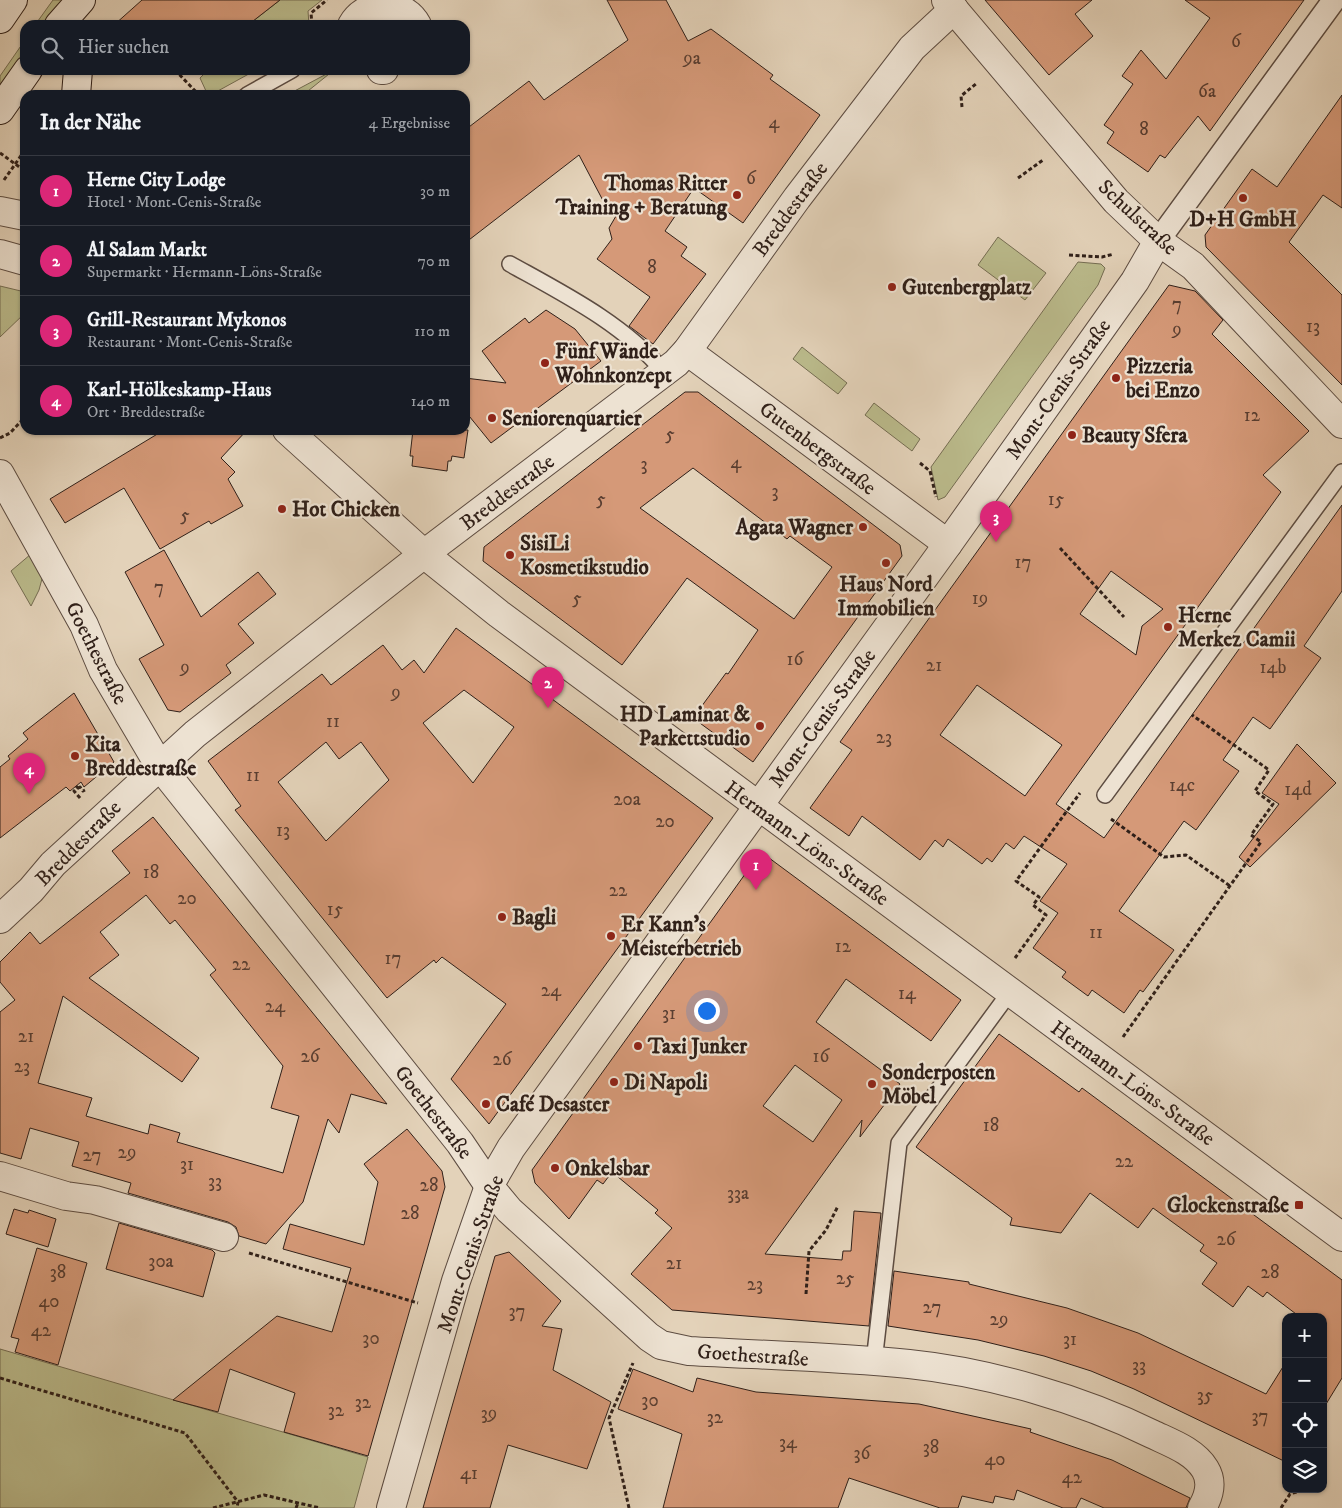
<!DOCTYPE html>
<html lang="de">
<meta charset="utf-8">
<style>
body{margin:0;font-family:"IM FELL DW Pica",serif;background:#242831;color:#f1f3f6}
.controls{position:absolute;right:15px;bottom:15px;display:grid;overflow:hidden;border-radius:10px;box-shadow:0 1px 4px #0004}
.controls button{width:45px;height:45px;display:grid;place-items:center;padding:0;border:0;border-bottom:1px solid #363941;background:#171b24;color:#f1f3f6;font:25px sans-serif}
.you{position:absolute;left:706px;top:1010px;width:18px;height:18px;margin:-12px;border:4px solid #fff;border-radius:50%;background:#1a73e8;box-shadow:0 0 0 8px #1a73e833}
.badge{display:grid;place-items:center;width:32px;height:32px;border-radius:50%;background:#db2777;color:#fff;font-size:16px;font-weight:700}
.pin{position:absolute;translate:-50% -41px;filter:drop-shadow(0 1px 2px #0008)}
.pin::after{content:'';position:absolute;top:26px;width:18px;height:15px;background:inherit;clip-path:polygon(0 0,100% 0,50% 100%)}
.list{margin:0;padding:0;list-style:none}
h2{display:flex;justify-content:space-between;align-items:center;height:65px;margin:0;padding:0 20px;font-size:21px}
h2 small{font-size:16px;font-weight:400;color:#9ea1a6}
.list li{display:grid;grid-template-columns:32px 1fr auto;gap:15px;align-items:center;box-sizing:border-box;height:70px;padding:0 20px;border-top:1px solid #363941}
.list b{display:block;font-size:19px;white-space:nowrap}
.list p{margin:0;font-size:16px;white-space:nowrap;color:#9ea1a6}
.list em{font-size:16px;font-style:normal;color:#9ea1a6}
.icon{flex:none;width:28px;height:28px;fill:none;stroke:currentColor;stroke-width:2;stroke-linecap:round;stroke-linejoin:round}
.map{position:relative;flex:none;width:1342px;height:1508px;overflow:hidden}
.search{position:absolute;background:#171b24;box-shadow:0 1px 4px #0004;left:20px;top:20px;width:450px;height:55px;display:flex;align-items:center;gap:12px;box-sizing:border-box;padding:0 18px;border-radius:15px;color:#9ea1a6;font-size:19px}
.panel{position:absolute;background:#171b24;box-shadow:0 1px 4px #0004;left:20px;top:90px;width:450px;height:345px;border-radius:15px}
.map>svg:first-child{display:block}
</style>
<div class="map">
<svg width="1342" height="1508" viewBox="0 0 1342 1508">
<rect width="100%" height="100%" fill="#e3d2b9"/>
<filter id="stains"><feTurbulence type="fractalNoise" baseFrequency=".004" numOctaves="4"/><feColorMatrix values="0 0 0 0 .2 0 0 0 0 .09 0 0 0 0 .02 0 0 0 .5 -.17"/></filter>
<radialGradient id="worn" r=".72"><stop offset=".6" stop-color="#630" stop-opacity="0"/><stop offset="1" stop-color="#630" stop-opacity=".3"/></radialGradient>
<g fill="#baba8b" stroke="#756d52">
<path d="M53,0h10l-17,25h-11z"/>
<path d="M280,0h42l-14,11 1,14h-61z"/>
<path d="M25,40v17l-25,38v-19z"/>
<path d="M208,70h48l-40,22 -10,-1 -6,-13z"/>
<path d="M334,70l-31,25h-16z"/>
<path d="M998,237l48,36 -21,27 -47,-35z"/>
<path d="M1078,262l23,2 4,4 -7,17 -153,212 -7,3 -7,-33z"/>
<path d="M0,286l25,6v21l-25,24z"/>
<path d="M802,347l45,36 -9,11 -45,-35z"/>
<path d="M874,403l46,36 -8,12 -47,-36z"/>
<path d="M31,554l12,21 -4,15 -8,16 -20,-35z"/>
<path d="M0,1349l368,108 -14,51h-354z"/>
</g>
<g fill="#d59978" stroke="#302019" fill-rule="evenodd">
<path d="M142,0h138l-32,25h-134z"/>
<path d="M607,0h59l22,41 23,-12 62,46 -3,4 50,36 -77,108 -49,-35 -29,43 22,16 -6,9 25,18 -53,70 -24,-18 21,-29 -53,-38 15,-20 -3,-11 7,-12 -7,-4 -30,-57 -114,88v-113l64,-49 15,19 84,-60z"/>
<path d="M985,0h107l-17,14 18,22 -44,39z"/>
<path d="M1185,0h119l-94,131 -12,-15 -33,42 -5,-3 -12,17 -41,-29 7,-11 -10,-7 29,-41 -11,-8 19,-26 25,29 44,-61z"/>
<path d="M1342,95v113l-19,-13 -34,47 53,53v90l-136,-138 -1,-12 47,-66 25,18z"/>
<path d="M1169,285l26,6 28,29 -11,14 97,97 -46,44 18,17 -225,312 48,34 238,-333v86l-38,55 17,12 -51,71 -17,-12 -30,43 16,11 -43,59 -12,-9 -65,90 55,39 -31,42 -3,-2 -16,23 -32,-23 -4,6 -26,-19 4,-5 -33,-24 25,-35 -18,-12 27,-37 -43,-28 -10,13 -8,-6 -14,19 -5,-4 -5,6 -34,-25 -5,8 -8,-7 -15,20 -58,-44 -13,20 -39,-28 42,-58 -12,-8zM1111,571l52,38 -21,17 -6,29 -56,-41zM977,685l85,60 -37,51 -85,-61z"/>
<path d="M546,310l29,19 26,32 -110,82 -26,-32v-33l41,5 -24,-32 43,-33 4,5z"/>
<path d="M685,392h13l202,153 2,11 -149,206 -60,-44 33,-45 2,1 30,-44 -71,-52 -65,87 -139,-104 1,-14zM693,468l94,71 3,-3 42,31 -38,52 -154,-111z"/>
<path d="M164,430h83l-26,28 14,14 -7,7 15,27 -32,18 -2,-3 -49,28 -36,-61 -59,35 -15,-24z"/>
<path d="M413,430h55l-4,28 -12,-2 -1,5h-3l-1,10 -35,-5 1,-10h-3z"/>
<path d="M164,550l37,67 57,-45 18,22 -38,30 16,19 -28,22 5,8 -51,39 -12,-2 -29,-51 25,-14 -39,-73z"/>
<path d="M456,628l257,190 -224,306 -38,-45 55,-75 -64,-47 -6,6 -2,-3 -47,38 -152,-188 6,-4 -33,-45 114,-87 9,11 52,-40 19,25 12,-10 10,13zM464,690l50,37 -41,56 -50,-60zM326,742l13,17 22,-17 28,38 -63,61 -48,-59z"/>
<path d="M74,693l40,69 -30,25 -3,-5 -11,9 -4,-4 -66,51v-71l10,-8 -2,-3 20,-17 -5,-6z"/>
<path d="M1297,744l39,39 -86,84 -11,-10 40,-53 -17,-11z"/>
<path d="M153,817l234,287 -36,-10 -12,39 -11,-14 -25,83 -37,42 -27,-8 -3,-9 -8,-5 -100,-29 3,-10 -59,-17 7,-24 -49,-14 -9,31 -21,-6v-141l15,-12 -15,-18v-20l30,-30 10,12 90,-71 -18,-22zM146,895l24,29 5,-4 41,50 -6,5 73,91 -12,42 28,8 -16,57 -106,-31 3,-9 -30,-9 -2,10 -62,-18 6,-18 -54,-15 25,-87 119,86 17,-24 -110,-80 30,-23 -19,-23z"/>
<path d="M761,852l200,148 -30,41 -85,-62 -30,43 84,62 -40,53 2,-17 -97,134 77,6 1,-9h8l3,-40 27,2 -12,113 -197,-16 -41,-36 41,-46 -17,-15 3,-3 -46,-38 -9,12 -6,-4 -28,39 -34,-36 -3,-13zM795,1065l47,35 -29,42 -50,-36z"/>
<path d="M999,1034l80,58 3,-4 260,192v98l-19,31v-92h-23l-33,-25 -4,5 -15,-11 -15,21 -31,-23 15,-21 -17,-12 4,-6 -51,-37 -15,20 -48,-35 -29,40 -51,-8 2,-7 -96,-71z"/>
<path d="M407,1129l35,42 3,16 -77,269 -84,-24 11,-39 -65,-24 -12,43 -45,-12 104,-84 55,16 19,-64 -68,-19 7,-25 74,21 14,-63 -14,-18z"/>
<path d="M14,1209l14,4 1,-3 27,9 -8,28 -42,-13z"/>
<path d="M119,1223l93,27 3,3 -12,44 -97,-28z"/>
<path d="M37,1248l50,15 -29,102 -43,-13 4,-13 -8,-2z"/>
<path d="M509,1252l52,49 -19,25 20,3 -9,41 58,32 -24,67 -79,-24 -18,63h-67l72,-252z"/>
<path d="M894,1271l75,11v2l98,24 71,25 128,61 20,-32v100l-152,-73 -43,-18 -47,-15 -66,-16 -90,-14z"/>
<path d="M633,1369l60,23 4,-14 59,14 163,12 112,25 -1,3 82,28 78,38 -4,10h-82l-23,-10 -5,10h-13l-46,-18 -3,10 -19,-4 -2,7 -31,-7 -4,12h-18l-91,-30 -11,30h-175l19,-74 -64,-25z"/>
</g>
<g fill="none" stroke-linecap="round" stroke-linejoin="round">
<g stroke="#5d4c41" stroke-width="18">
<g id="service">
<path d="M247,95l45,-25"/>
<path d="M510,264c54,30 114,60 154,108"/>
<path d="M1105,795l237,-323"/>
<path d="M874,1362l25,-219 111,-151"/>
</g>
</g>
<g stroke="#5d4c41" stroke-width="25">
<path id="pedestrian" d="M1158,241l176,-241"/>
</g>
<g stroke="#5d4c41" stroke-width="30">
<g id="minor">
<path d="M946,0l170,201 42,40 35,25 149,158"/>
<path d="M352,25c14,-25 52,-25 65,0"/>
<path d="M381,70h3"/>
<path d="M687,351l261,193"/>
<path d="M0,474l84,151 19,45 56,95 301,378 29,43 20,24 140,127 12,8 28,6c73,4 147,6 220,13 79,8 172,35 243,70 19,9 42,17 53,35 8,13 4,27 -3,39"/>
<path d="M0,919l31,-29 22,-26 142,-130 229,-180 252,-191 11,-12 110,-153 115,-150 42,-39"/>
<path d="M0,1176l66,20 29,4 129,37"/>
<path d="M391,1508l65,-227 33,-95 22,-38 437,-604 187,-263 23,-40"/>
</g>
</g>
<g stroke="#5d4c41" stroke-width="30">
<g id="tertiary">
<path d="M0,211l25,5"/>
<path d="M0,254l25,7"/>
<path d="M287,430l137,124 75,60 843,623"/>
</g>
</g>
<g stroke="#302019" stroke-width="30">
<g id="secondary">
<path d="M0,19l13,-19"/>
<path d="M59,25l22,-25"/>
<path d="M76,95l2,-25"/>
<path d="M0,110l28,-40"/>
</g>
</g>
<g stroke="#302019" stroke-width="3" stroke-dasharray="4 2.5" stroke-linecap="butt">
<path d="M312,25l-1,-12 16,-13"/>
<path d="M175,70l24,25"/>
<path d="M962,107l-1,-11 16,-13"/>
<path d="M0,153l25,18"/>
<path d="M1018,178l25,-18"/>
<path d="M4,180l21,-30"/>
<path d="M1069,255l33,2 12,-3"/>
<path d="M0,438l10,-5 15,-16"/>
<path d="M920,463l10,8 6,26"/>
<path d="M1060,548l64,69"/>
<path d="M76,786l2,2 -4,3 7,8"/>
<path d="M78,788l2,-1 3,4 2,-1"/>
<path d="M1111,819l53,38 22,-2 44,31"/>
<path d="M1015,958l31,-43 -13,-10 6,-8 -23,-16 64,-88"/>
<path d="M1123,1037l138,-195 -10,-7 22,-31 -18,-13 14,-21 -77,-55"/>
<path d="M249,1253l169,50"/>
<path d="M806,1294l3,-43 17,-21 12,-24"/>
<path d="M0,1378l185,55 53,69 -1,6"/>
<path d="M213,1508l51,-13 56,13"/>
<path d="M296,1508l2,-5"/>
<path d="M629,1508l-20,-90 24,-55"/>
<path d="M1281,1508l9,-14 16,-5"/>
</g>
<use href="#service" stroke="#ede2d2" stroke-width="15"/>
<use href="#pedestrian" stroke="#ede2d2" stroke-width="22"/>
<use href="#minor" stroke="#ede2d2" stroke-width="28"/>
<use href="#tertiary" stroke="#ede2d2" stroke-width="28"/>
<use href="#secondary" stroke="#ede2d2" stroke-width="28"/>
</g>
<g fill="#8f2418" stroke="#ede2d2" stroke-width="2">
<circle cx="737" cy="195" r="5"/>
<circle cx="1243" cy="198" r="5"/>
<circle cx="892" cy="287" r="5"/>
<circle cx="545" cy="363" r="5"/>
<circle cx="1116" cy="378" r="5"/>
<circle cx="492" cy="418" r="5"/>
<circle cx="1072" cy="435" r="5"/>
<circle cx="282" cy="509" r="5"/>
<circle cx="863" cy="527" r="5"/>
<circle cx="510" cy="555" r="5"/>
<circle cx="886" cy="563" r="5"/>
<circle cx="1168" cy="627" r="5"/>
<circle cx="760" cy="726" r="5"/>
<circle cx="75" cy="756" r="5"/>
<circle cx="502" cy="917" r="5"/>
<circle cx="611" cy="936" r="5"/>
<circle cx="638" cy="1046" r="5"/>
<circle cx="614" cy="1082" r="5"/>
<circle cx="872" cy="1084" r="5"/>
<circle cx="486" cy="1104" r="5"/>
<circle cx="555" cy="1168" r="5"/>
<rect x="1294" y="1200" width="10" height="10" rx="2.5"/>
</g>
<g text-anchor="middle" stroke-width="4.5" stroke-linejoin="round" paint-order="stroke">
<g font-size="19" fill="#593e31">
<text x="1236" y="47">6</text>
<text x="692" y="64">9a</text>
<text x="1207" y="97">6a</text>
<text x="774" y="128">4</text>
<text x="1144" y="135">8</text>
<text x="751" y="184">6</text>
<text x="652" y="273">8</text>
<text x="1177" y="310">7</text>
<text x="1313" y="332">13</text>
<text x="1177" y="335">9</text>
<text x="1252" y="421">12</text>
<text x="670" y="440">5</text>
<text x="736" y="468">4</text>
<text x="644" y="470">3</text>
<text x="775" y="497">3</text>
<text x="601" y="505">5</text>
<text x="1056" y="505">15</text>
<text x="185" y="521">5</text>
<text x="1023" y="568">17</text>
<text x="159" y="593">7</text>
<text x="577" y="604">5</text>
<text x="980" y="604">19</text>
<text x="795" y="665">16</text>
<text x="934" y="671">21</text>
<text x="185" y="673">9</text>
<text x="1273" y="673">14b</text>
<text x="396" y="698">9</text>
<text x="333" y="727">11</text>
<text x="884" y="743">23</text>
<text x="253" y="781">11</text>
<text x="1182" y="791">14c</text>
<text x="1298" y="795">14d</text>
<text x="627" y="805">20a</text>
<text x="665" y="827">20</text>
<text x="283" y="836">13</text>
<text x="151" y="878">18</text>
<text x="618" y="896">22</text>
<text x="187" y="904">20</text>
<text x="335" y="915">15</text>
<text x="1096" y="938">11</text>
<text x="843" y="952">12</text>
<text x="393" y="964">17</text>
<text x="241" y="970">22</text>
<text x="551" y="996">24</text>
<text x="907" y="999">14</text>
<text x="275" y="1012">24</text>
<text x="669" y="1019">31</text>
<text x="26" y="1042">21</text>
<text x="310" y="1062">26</text>
<text x="821" y="1062">16</text>
<text x="502" y="1065">26</text>
<text x="22" y="1072">23</text>
<text x="991" y="1131">18</text>
<text x="127" y="1158">29</text>
<text x="92" y="1161">27</text>
<text x="1124" y="1167">22</text>
<text x="187" y="1170">31</text>
<text x="215" y="1187">33</text>
<text x="429" y="1191">28</text>
<text x="738" y="1199">33a</text>
<text x="410" y="1219">28</text>
<text x="1226" y="1245">26</text>
<text x="161" y="1267">30a</text>
<text x="674" y="1269">21</text>
<text x="58" y="1278">38</text>
<text x="1270" y="1278">28</text>
<text x="845" y="1284">25</text>
<text x="755" y="1290">23</text>
<text x="49" y="1307">40</text>
<text x="932" y="1313">27</text>
<text x="517" y="1317">37</text>
<text x="999" y="1325">29</text>
<text x="41" y="1336">42</text>
<text x="371" y="1344">30</text>
<text x="1070" y="1345">31</text>
<text x="1139" y="1371">33</text>
<text x="1205" y="1401">35</text>
<text x="650" y="1406">30</text>
<text x="363" y="1408">32</text>
<text x="336" y="1416">32</text>
<text x="489" y="1419">39</text>
<text x="1260" y="1422">37</text>
<text x="715" y="1423">32</text>
<text x="788" y="1448">34</text>
<text x="931" y="1453">38</text>
<text x="862" y="1459">36</text>
<text x="995" y="1465">40</text>
<text x="469" y="1479">41</text>
<text x="1072" y="1483">42</text>
</g>
<g font-size="21" font-weight="bold" fill="#302019" stroke="#ede2d2" text-anchor="start">
<text x="727" y="190" text-anchor="end">Thomas Ritter<tspan x="727" dy="24">Training + Beratung</tspan></text>
<text x="1243" y="226" text-anchor="middle">D+H GmbH</text>
<text x="902" y="294">Gutenbergplatz</text>
<text x="555" y="358">Fünf Wände<tspan x="555" dy="24">Wohnkonzept</tspan></text>
<text x="1126" y="373">Pizzeria<tspan x="1126" dy="24">bei Enzo</tspan></text>
<text x="502" y="425">Seniorenquartier</text>
<text x="1082" y="442">Beauty Sfera</text>
<text x="292" y="516">Hot Chicken</text>
<text x="853" y="534" text-anchor="end">Agata Wagner</text>
<text x="520" y="550">SisiLi<tspan x="520" dy="24">Kosmetikstudio</tspan></text>
<text x="886" y="591" text-anchor="middle">Haus Nord<tspan x="886" dy="24">Immobilien</tspan></text>
<text x="1178" y="622">Herne<tspan x="1178" dy="24">Merkez Camii</tspan></text>
<text x="750" y="721" text-anchor="end">HD Laminat &amp;<tspan x="750" dy="24">Parkettstudio</tspan></text>
<text x="85" y="751">Kita<tspan x="85" dy="24">Breddestraße</tspan></text>
<text x="512" y="924">Bagli</text>
<text x="621" y="931">Er Kann's<tspan x="621" dy="24">Meisterbetrieb</tspan></text>
<text x="648" y="1053">Taxi Junker</text>
<text x="882" y="1079">Sonderposten<tspan x="882" dy="24">Möbel</tspan></text>
<text x="624" y="1089">Di Napoli</text>
<text x="496" y="1111">Café Desaster</text>
<text x="565" y="1175">Onkelsbar</text>
<text x="1289" y="1212" text-anchor="end">Glockenstraße</text>
</g>
<g font-size="21" fill="#302019" stroke="#ede2d2">
<text transform="translate(790 209) rotate(-54)" y="7">Breddestraße</text>
<text transform="translate(1138 217) rotate(43)" y="7">Schulstraße</text>
<text transform="translate(1058 389) rotate(-55)" y="7">Mont-Cenis-Straße</text>
<text transform="translate(818 448) rotate(37)" y="7">Gutenbergstraße</text>
<text transform="translate(507 492) rotate(-37)" y="7">Breddestraße</text>
<text transform="translate(97 653) rotate(63)" y="7">Goethestraße</text>
<text transform="translate(822 718) rotate(-54)" y="7">Mont-Cenis-Straße</text>
<text transform="translate(78 843) rotate(-45)" y="7">Breddestraße</text>
<text transform="translate(807 843) rotate(36)" y="7">Hermann-Löns-Straße</text>
<text transform="translate(1133 1083) rotate(36)" y="7">Hermann-Löns-Straße</text>
<text transform="translate(434 1112) rotate(52)" y="7">Goethestraße</text>
<text transform="translate(470 1254) rotate(-71)" y="7">Mont-Cenis-Straße</text>
<text transform="translate(753 1355) rotate(4)" y="7">Goethestraße</text>
</g>
</g>
<rect width="100%" height="100%" filter="url(#stains)"/>
<rect width="100%" height="100%" fill="url(#worn)"/>
</svg>
<div class="controls">
<button>+</button>
<button>−</button>
<button><svg class="icon" aria-label="locate" viewBox="0 0 24 24"><circle cx="12" cy="12" r="6"/><path d="M12 2v4M12 18v4M2 12h4M18 12h4"/></svg></button>
<button><svg class="icon" aria-label="layers" viewBox="0 0 24 24"><path d="M12 4l9 5-9 5-9-5zM3 14l9 5 9-5"/></svg></button>
</div>
<div class="you"></div>
<div class="pin badge" style="left:756px;top:890px">1</div>
<div class="pin badge" style="left:548px;top:708px">2</div>
<div class="pin badge" style="left:996px;top:542px">3</div>
<div class="pin badge" style="left:29px;top:794px">4</div>
<div class="search"><svg class="icon" aria-label="search" viewBox="0 0 24 24"><circle cx="10" cy="10" r="6"/><path d="M15 15l6 6"/></svg>Hier suchen</div>
<section class="panel">
<h2>In der Nähe<small>4 Ergebnisse</small></h2>
<ul class="list">
<li><span class="badge">1</span><div><b>Herne City Lodge</b><p>Hotel · Mont-Cenis-Straße</p></div><em>30 m</em></li>
<li><span class="badge">2</span><div><b>Al Salam Markt</b><p>Supermarkt · Hermann-Löns-Straße</p></div><em>70 m</em></li>
<li><span class="badge">3</span><div><b>Grill-Restaurant Mykonos</b><p>Restaurant · Mont-Cenis-Straße</p></div><em>110 m</em></li>
<li><span class="badge">4</span><div><b>Karl-Hölkeskamp-Haus</b><p>Ort · Breddestraße</p></div><em>140 m</em></li>
</ul>
</section>
</div>
